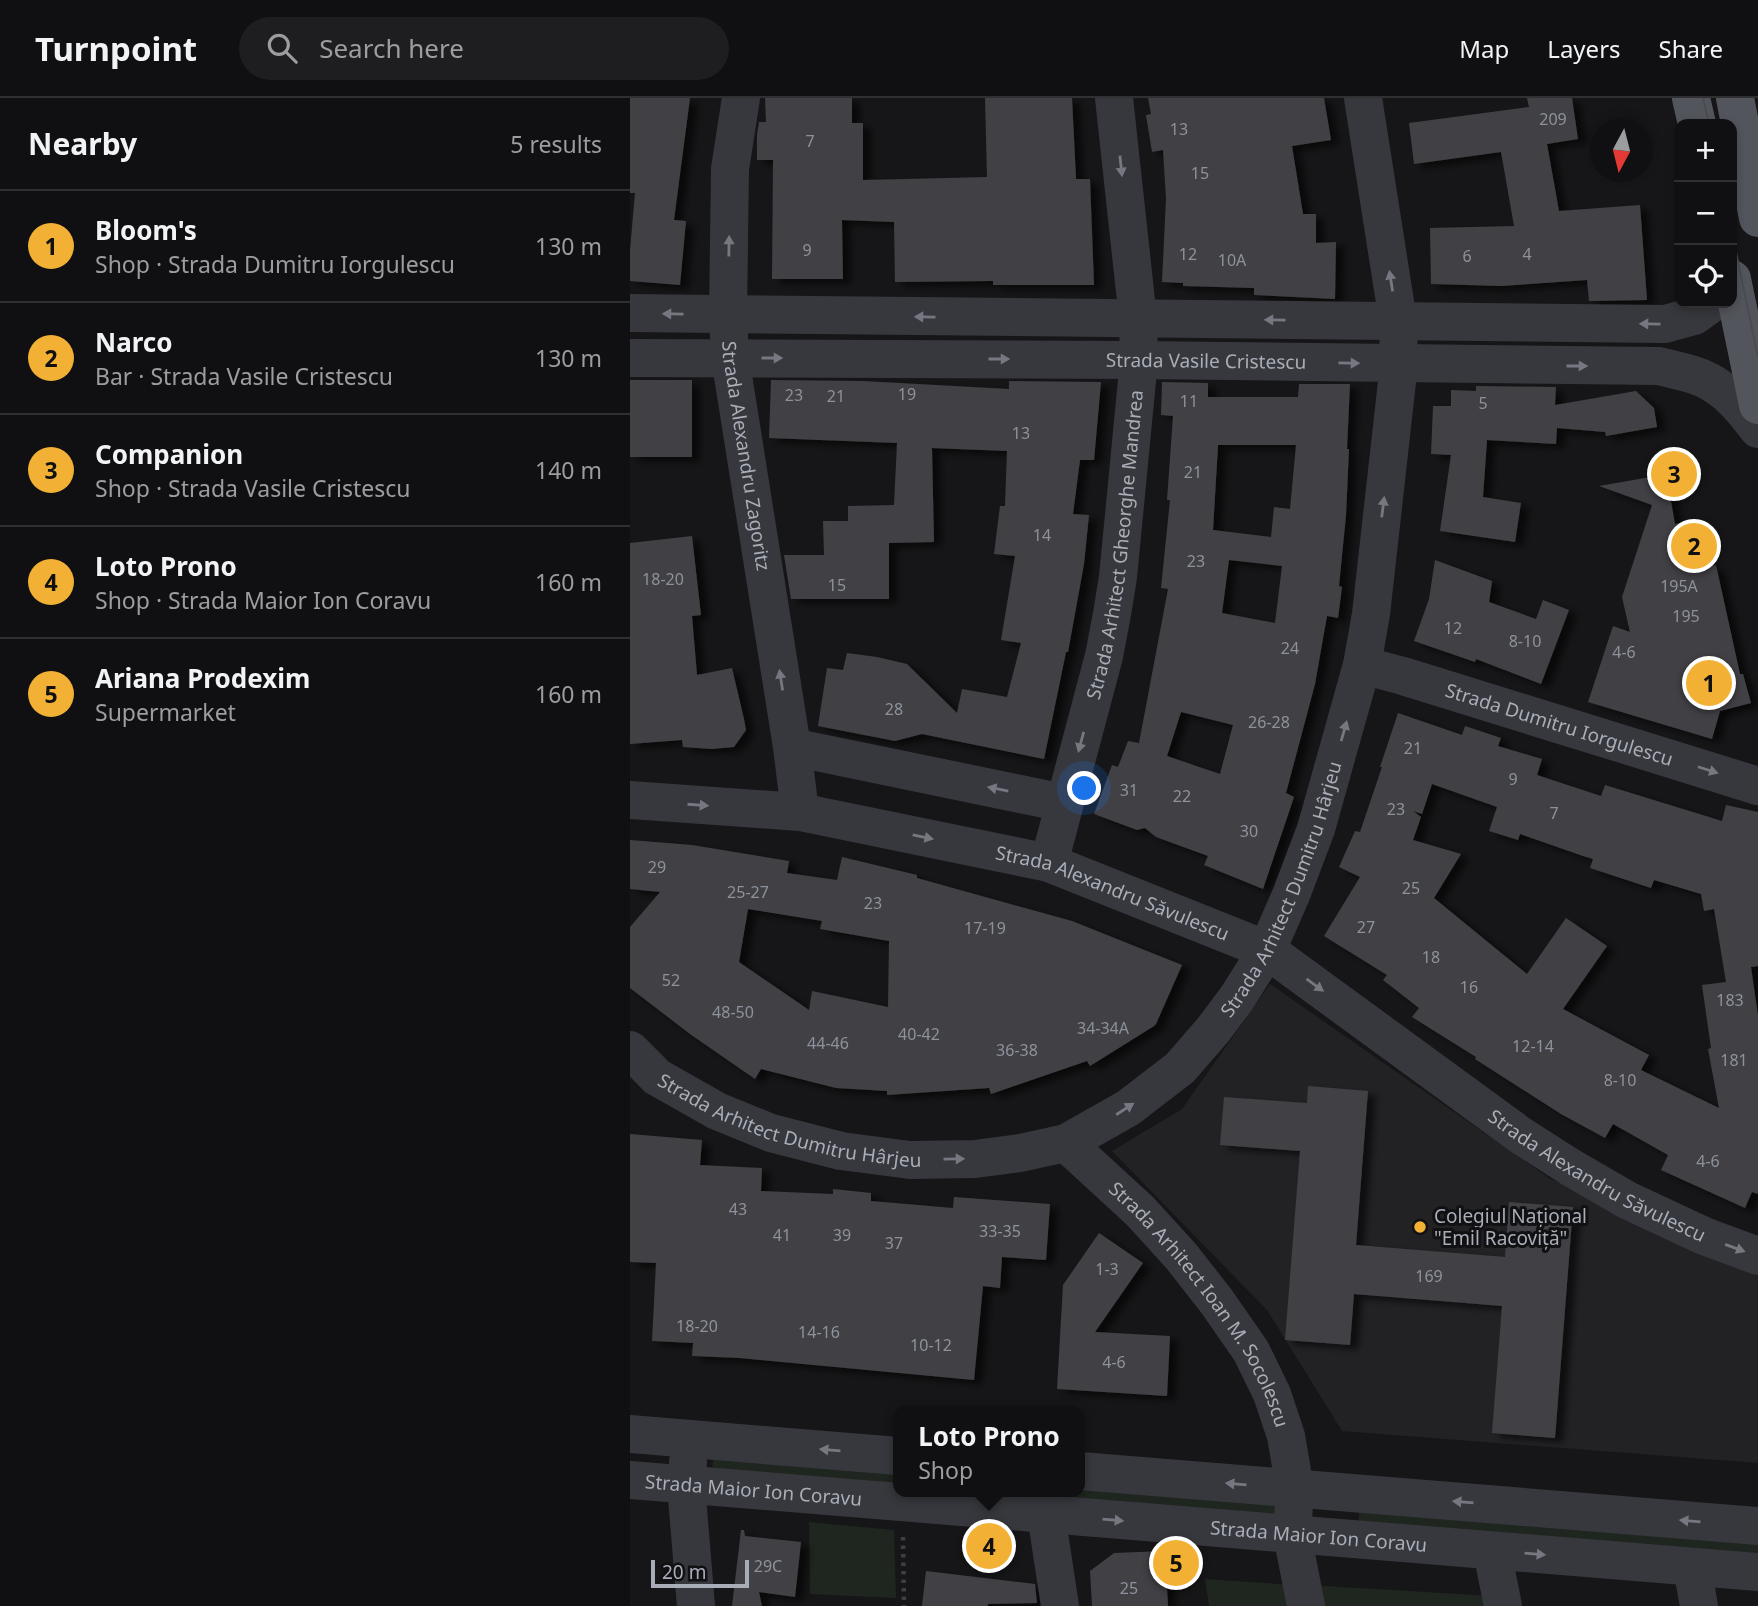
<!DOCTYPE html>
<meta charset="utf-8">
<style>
body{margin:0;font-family:"Noto Sans",sans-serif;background:#1e1e20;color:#f1f3f6}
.controls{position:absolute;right:21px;top:21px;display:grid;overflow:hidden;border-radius:14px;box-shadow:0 4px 10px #0003}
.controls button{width:63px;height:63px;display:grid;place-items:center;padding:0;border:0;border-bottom:2px solid #303032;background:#101012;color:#f1f3f6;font:35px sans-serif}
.compass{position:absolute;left:960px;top:21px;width:63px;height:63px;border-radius:50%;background:#101012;box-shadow:0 4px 10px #0003;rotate:187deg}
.scale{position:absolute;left:21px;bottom:18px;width:98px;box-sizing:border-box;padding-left:7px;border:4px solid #a8adb8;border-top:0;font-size:19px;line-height:24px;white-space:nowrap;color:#a8adb8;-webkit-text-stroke:5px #111113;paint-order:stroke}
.you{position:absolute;left:455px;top:691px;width:24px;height:24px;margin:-18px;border:5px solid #fff;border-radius:50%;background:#1a73e8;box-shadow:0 0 0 10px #1a73e833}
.badge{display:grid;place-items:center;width:46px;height:46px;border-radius:50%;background:#f2b134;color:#111;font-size:23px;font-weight:700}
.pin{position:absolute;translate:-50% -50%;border:4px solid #fff;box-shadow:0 2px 7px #0006}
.popup{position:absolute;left:263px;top:1308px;width:192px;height:91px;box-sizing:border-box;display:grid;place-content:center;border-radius:14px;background:#101012;filter:drop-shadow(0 2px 5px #0005);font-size:23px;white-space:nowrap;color:#9c9d9f}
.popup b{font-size:26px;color:#f1f3f6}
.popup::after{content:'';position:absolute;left:50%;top:100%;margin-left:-14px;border:14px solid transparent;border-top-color:#101012}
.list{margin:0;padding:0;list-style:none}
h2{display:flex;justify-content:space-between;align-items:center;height:91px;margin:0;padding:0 28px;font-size:30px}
h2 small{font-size:23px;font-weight:400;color:#9c9d9f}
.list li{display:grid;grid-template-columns:46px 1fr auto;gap:21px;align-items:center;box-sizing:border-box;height:112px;padding:0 28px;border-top:2px solid #303032}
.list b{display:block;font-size:26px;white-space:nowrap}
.list p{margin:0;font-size:23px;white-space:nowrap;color:#9c9d9f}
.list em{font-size:23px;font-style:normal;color:#9c9d9f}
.icon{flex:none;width:38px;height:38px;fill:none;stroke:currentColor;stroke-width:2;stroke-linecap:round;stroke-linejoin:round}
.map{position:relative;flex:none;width:1128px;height:1508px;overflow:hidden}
header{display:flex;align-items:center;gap:42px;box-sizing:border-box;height:98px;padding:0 35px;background:#101012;border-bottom:2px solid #303032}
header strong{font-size:33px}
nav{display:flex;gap:38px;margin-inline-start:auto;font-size:24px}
.search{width:490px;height:63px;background:#1e1e20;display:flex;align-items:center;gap:18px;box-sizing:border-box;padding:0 24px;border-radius:38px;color:#9c9d9f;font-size:26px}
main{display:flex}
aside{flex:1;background:#101012}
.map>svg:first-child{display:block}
</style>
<header>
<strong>Turnpoint</strong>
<div class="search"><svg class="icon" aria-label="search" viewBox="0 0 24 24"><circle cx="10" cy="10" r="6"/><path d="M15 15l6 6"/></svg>Search here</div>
<nav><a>Map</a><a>Layers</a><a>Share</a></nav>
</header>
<main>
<aside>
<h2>Nearby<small>5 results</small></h2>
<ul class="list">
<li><span class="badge">1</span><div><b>Bloom's</b><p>Shop · Strada Dumitru Iorgulescu</p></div><em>130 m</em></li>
<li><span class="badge">2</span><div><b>Narco</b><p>Bar · Strada Vasile Cristescu</p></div><em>130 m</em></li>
<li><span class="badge">3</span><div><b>Companion</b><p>Shop · Strada Vasile Cristescu</p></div><em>140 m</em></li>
<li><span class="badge">4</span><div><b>Loto Prono</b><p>Shop · Strada Maior Ion Coravu</p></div><em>160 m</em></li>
<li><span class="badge">5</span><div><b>Ariana Prodexim</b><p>Supermarket</p></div><em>160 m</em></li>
</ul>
</aside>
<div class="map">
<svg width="1128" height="1508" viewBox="0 0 1128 1508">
<defs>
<filter id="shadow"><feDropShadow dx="8" dy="4.5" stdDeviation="3.5" flood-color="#0009"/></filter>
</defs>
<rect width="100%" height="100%" fill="#161618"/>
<path fill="#222225" d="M640,886l279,194 209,98v187l-416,-32 -75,-121 -155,-159 70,-42z"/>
<g fill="#1e261f">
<path d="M90,1353l178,14v27h133l-4,9 -4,2 -305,-25c-9,-8 -6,-20 2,-27z"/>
<path d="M450,1382l196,19 2,16 -206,-16v-7h8z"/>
<path d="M730,1405l398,33v27l-400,-33z"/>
<path d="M179,1424l85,8 2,68 -86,-4z"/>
<path d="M575,1481l88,6 4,21h-88z"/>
<path d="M679,1487l183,11 2,10h-181z"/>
</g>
<g fill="#404145" fill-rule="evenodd" filter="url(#shadow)">
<path d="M0,0h60l-16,122 12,1 -6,64 -50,-4v-31l5,-57h-5z"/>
<path d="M135,0h87v25h11v57l124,-3 -2,-79h87l4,81h14l4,106h-101v-4l-98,1 -1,-60 -52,-2 1,59h-71l1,-119h-16v-25l2,-13h7z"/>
<path d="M518,0h176l7,42 -39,6 11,68h13v29l20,-1 -1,57 -81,-4v-7l-71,-2v-3l-21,-1 4,-83 -3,-49 -11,2 -6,-37 5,-1z"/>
<path d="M897,0h45l6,41 -31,5 12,67 81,-6 7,95 -58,1 -2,-21 -85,6 -71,-2 -1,-56 84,-2 -13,-74 -87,12 -5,-41 120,-16z"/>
<rect x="0" y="282" width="62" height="77"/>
<path d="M141,282l92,1 146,8v-8l92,1 -7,78h-14l-7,54 16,1 -5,49 -16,88h-2l-22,107 -122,-25 -27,7 -77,-15 9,-58 16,2 4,-17 30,4 30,7 50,49 5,-24 45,8 14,-54 -20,-3 14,-84 -21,-2 6,-48h5l2,-55 -75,-3 2,94 -45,1v56h-98l-7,-44h40l-1,-34h25v-15l46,-1 3,-62 -128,-5z"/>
<path d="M532,284l46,1v14h90l1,-13h51l-3,65h2l-3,66 -7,71 3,1 -4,31 -11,-2 -12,68 -29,109 8,4 -31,92 -59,-24 4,-9 -52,-19 -11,-9 -8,2 -43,-16 18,-49 6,2 10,-26 11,2 29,-154 -7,-1 9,-88h-3l6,-84 -12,-1zM588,347h78l-6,64 -16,-2 -3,30 -58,-7zM599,462l53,6 -7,57 -53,-10zM551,614l52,13 -13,49 -53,-18z"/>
<path d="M846,288l80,1 -1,18 81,-14 18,17 3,19 -51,9 -1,-4 -48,-4 -1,16 -69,-4 -4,57 38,6 -6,39 -75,-11 11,-76 -20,-1 2,-48h18v-16l25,1z"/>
<path d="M1035,369l10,57 5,-1 10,47 26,-5 24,109h3l8,29 -31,8 -8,28 -124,-37 25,-76 17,6 -8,-35 30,-92 -53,-19 63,-11z"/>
<path d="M62,438l9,79 -9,1 5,59 35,-7 12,51 2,11 -12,17 -22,2 -29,-2 -1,-7 -52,4v-201z"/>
<path d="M805,462l57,21 -3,21 47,17 7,-19 26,10 -28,74 -65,-25 -1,3 -61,-21 15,-42z"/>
<path d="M768,615l64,22 3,-9 36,12 -3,8 44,13 -5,16 64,21 4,-11 117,36 4,-16 32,7v154l-7,1 7,49v178l-6,-2 -7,16 -84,-38 7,-15 -55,-31 -8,14 -44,-24 -86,-55 1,-2 -64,-40 7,-9 -36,-28 4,-5 -63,-39 36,-59 -21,-10 16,-36 5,1 22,-65h-2zM802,686l65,23 -8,24 29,9 2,-6 63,22 10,3 -3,9 61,20 3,-8 47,14 3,17 10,-2 12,73 -24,3 9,63 -3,1 11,59 -78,-38 8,-15 -86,-46 44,-63 -41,-28 -39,56 -93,-76 27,-44 -48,-14 8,-23 -8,-6 9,3z"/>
<path d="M0,742l62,5 97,16 -2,12 50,7 5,-23 75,18v3l155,43 110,44 -26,59 -2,2 -64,40 -3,-5 -96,33 -2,-6 -102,7v-4l-51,-3 -75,-19 -6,10 -65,-45 -60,-46v-61l30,-35 -30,-3zM118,811l74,12 -2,8 69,12 -1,66 -76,-16 -3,19 -70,-48z"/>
<path d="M678,988l60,5 -12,154 149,12 4,-55 64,5 -18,231 -63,-5 10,-127 -148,-12 -4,51 -65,-5 15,-189 -80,-6 4,-48 83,6z"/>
<path d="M0,1036l72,6 -2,25 62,3 -1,23 72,3v-5l38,4v8l82,7 1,-11 96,7 -4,56 -44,-3 -2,31 -17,-2 -9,94 -234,-22 -48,-2 1,-13 -41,-2 4,-78 -26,-1z"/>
<path d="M469,1135l44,30 -48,69 75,4 -3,60 -110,-7 6,-104z"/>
<path d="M111,1432h3l1,6 56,6 -6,55 -36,-5 3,14h-30z"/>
<path d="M535,1453l3,55h-76l-2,-35 24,-18z"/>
<path d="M296,1473l109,13 2,19 -49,1v2h-66z"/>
</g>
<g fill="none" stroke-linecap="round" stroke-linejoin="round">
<path stroke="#3d3f44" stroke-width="4.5" stroke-dasharray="3.5 5" stroke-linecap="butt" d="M273,1439l1,69"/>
<g stroke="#37383d" stroke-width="38">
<path id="s1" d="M111,0l-11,71 -2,146 2,42 62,390 8,65"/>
<path d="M0,215l1035,11 29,-8 18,-13"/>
<path id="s2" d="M0,260l509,2 520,6c14,4 30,6 43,12 25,11 40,30 56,51"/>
<path id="s3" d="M732,567l41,11 355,110"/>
<path d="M162,649l272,56"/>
<path id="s4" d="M0,702l170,12 249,51 218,87 253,185 50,32 57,33 77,36 54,20"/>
<path id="s5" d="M419,765l55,-207 8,-42 6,-37 21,-217 -1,-41 -24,-221"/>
<path id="s6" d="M0,952l27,27 60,34 54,22 70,18 69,9 65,-1 45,-6 46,-10 62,-35 52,-40 33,-38 24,-32 30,-48 24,-55 25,-66 46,-164 9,-51 28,-250 -1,-43 -35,-223"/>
<path id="s7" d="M436,1045l74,68 41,45 36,46 34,49 21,43 14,42 9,53 -3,45 14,72"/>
<path d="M0,1336l268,22"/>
<path d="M58,1364l-2,23 10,121"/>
<path d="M450,1373l678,55"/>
<path id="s8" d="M0,1382l1128,92"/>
<path d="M417,1394l-1,22 14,92"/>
<path d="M862,1453l11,55"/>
<path d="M1062,1469l7,39"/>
</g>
<g stroke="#53555c" stroke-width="38">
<path d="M1061,0l6,26"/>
<path d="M1105,0l23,120"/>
<path d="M1102,181l26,126"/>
</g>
<g stroke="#4a4c52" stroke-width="2">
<path d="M1073,0l6,26"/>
<path d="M1102,135l26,124"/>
</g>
</g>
<defs><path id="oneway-solid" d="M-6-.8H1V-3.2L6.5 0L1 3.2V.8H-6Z" transform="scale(1.75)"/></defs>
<g fill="#757881">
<use href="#oneway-solid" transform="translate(491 68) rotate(84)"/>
<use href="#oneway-solid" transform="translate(99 148) rotate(-89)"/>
<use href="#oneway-solid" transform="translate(761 183) rotate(-99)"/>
<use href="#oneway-solid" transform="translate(43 216) rotate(-179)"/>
<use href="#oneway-solid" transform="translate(295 219) rotate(-179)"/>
<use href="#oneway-solid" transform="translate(645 222) rotate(-179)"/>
<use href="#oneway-solid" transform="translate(1020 226) rotate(-179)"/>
<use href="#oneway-solid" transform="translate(142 260)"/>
<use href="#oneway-solid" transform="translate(369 261)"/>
<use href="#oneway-solid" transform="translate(719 265) rotate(1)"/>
<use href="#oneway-solid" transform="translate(947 268)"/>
<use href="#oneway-solid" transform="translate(753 409) rotate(-83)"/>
<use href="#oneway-solid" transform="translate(151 582) rotate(-99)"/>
<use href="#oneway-solid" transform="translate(714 633) rotate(-74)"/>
<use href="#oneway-solid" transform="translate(451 644) rotate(105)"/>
<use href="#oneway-solid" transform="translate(1078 672) rotate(18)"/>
<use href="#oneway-solid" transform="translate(368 691) rotate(-169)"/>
<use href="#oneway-solid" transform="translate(68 707) rotate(4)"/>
<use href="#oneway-solid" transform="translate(293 739) rotate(12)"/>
<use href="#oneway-solid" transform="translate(685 887) rotate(36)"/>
<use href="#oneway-solid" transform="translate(495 1011) rotate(-33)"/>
<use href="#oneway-solid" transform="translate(324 1061) rotate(-1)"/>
<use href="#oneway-solid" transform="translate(1105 1150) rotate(20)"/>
<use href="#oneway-solid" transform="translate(200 1352) rotate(-175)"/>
<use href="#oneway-solid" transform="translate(606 1386) rotate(-175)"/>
<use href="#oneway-solid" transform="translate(833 1404) rotate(-175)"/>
<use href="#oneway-solid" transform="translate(483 1422) rotate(5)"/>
<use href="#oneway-solid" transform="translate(1060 1423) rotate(-175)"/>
<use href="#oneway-solid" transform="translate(905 1456) rotate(5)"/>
</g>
<circle fill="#f2b134" stroke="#111113" stroke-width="2.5" cx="790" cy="1129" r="7"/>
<g text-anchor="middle" stroke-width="6" stroke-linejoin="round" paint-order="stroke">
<g font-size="16" fill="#8e929b">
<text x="923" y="27">209</text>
<text x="549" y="37">13</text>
<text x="180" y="49">7</text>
<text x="570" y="81">15</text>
<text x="177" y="158">9</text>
<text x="558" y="162">12</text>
<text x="897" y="162">4</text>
<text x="837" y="164">6</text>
<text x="602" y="168">10A</text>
<text x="277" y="302">19</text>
<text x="164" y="303">23</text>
<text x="206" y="304">21</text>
<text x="559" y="309">11</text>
<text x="853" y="311">5</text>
<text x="391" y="341">13</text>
<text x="563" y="380">21</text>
<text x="412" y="443">14</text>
<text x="566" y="469">23</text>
<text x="33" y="487">18-20</text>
<text x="207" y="493">15</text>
<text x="1049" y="494">195A</text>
<text x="1056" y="524">195</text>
<text x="823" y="536">12</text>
<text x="895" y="549">8-10</text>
<text x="660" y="556">24</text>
<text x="994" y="560">4-6</text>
<text x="264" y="617">28</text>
<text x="639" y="630">26-28</text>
<text x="783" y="656">21</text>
<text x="883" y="687">9</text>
<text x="499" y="698">31</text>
<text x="552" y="704">22</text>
<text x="766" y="717">23</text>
<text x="924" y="721">7</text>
<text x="619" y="739">30</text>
<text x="27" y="775">29</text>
<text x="781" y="796">25</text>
<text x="118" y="800">25-27</text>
<text x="243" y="811">23</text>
<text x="736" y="835">27</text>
<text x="355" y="836">17-19</text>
<text x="801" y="865">18</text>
<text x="41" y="888">52</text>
<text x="839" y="895">16</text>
<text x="1100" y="908">183</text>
<text x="103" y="920">48-50</text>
<text x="473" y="936">34-34A</text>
<text x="289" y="942">40-42</text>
<text x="198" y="951">44-46</text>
<text x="903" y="954">12-14</text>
<text x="387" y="958">36-38</text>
<text x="1104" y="968">181</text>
<text x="990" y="988">8-10</text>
<text x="1078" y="1069">4-6</text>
<text x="108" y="1117">43</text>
<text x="370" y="1139">33-35</text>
<text x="152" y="1143">41</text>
<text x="212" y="1143">39</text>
<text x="264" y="1151">37</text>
<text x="477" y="1177">1-3</text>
<text x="799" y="1184">169</text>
<text x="67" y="1234">18-20</text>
<text x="189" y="1240">14-16</text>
<text x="301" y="1253">10-12</text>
<text x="484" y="1270">4-6</text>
<text x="138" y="1474">29C</text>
<text x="499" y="1496">25</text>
</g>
<g font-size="19" fill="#a8adb8" stroke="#111113">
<text dy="7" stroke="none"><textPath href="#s2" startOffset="576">Strada Vasile Cristescu</textPath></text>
<text dy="7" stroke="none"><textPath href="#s1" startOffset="360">Strada Alexandru Zagoritz</textPath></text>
<text dy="7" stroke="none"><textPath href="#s5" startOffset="326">Strada Arhitect Gheorghe Mandrea</textPath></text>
<text dy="7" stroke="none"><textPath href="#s3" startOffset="206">Strada Dumitru Iorgulescu</textPath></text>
<text dy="7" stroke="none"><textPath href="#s6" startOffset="810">Strada Arhitect Dumitru Hârjeu</textPath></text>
<text dy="7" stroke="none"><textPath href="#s4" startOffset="494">Strada Alexandru Săvulescu</textPath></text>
<text dy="7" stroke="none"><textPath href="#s6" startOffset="180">Strada Arhitect Dumitru Hârjeu</textPath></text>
<text dy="7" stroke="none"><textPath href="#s4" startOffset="1060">Strada Alexandru Săvulescu</textPath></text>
<text dy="7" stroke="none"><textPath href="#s7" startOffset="212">Strada Arhitect Ioan M. Socolescu</textPath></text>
<text dy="7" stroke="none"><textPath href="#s8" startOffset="124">Strada Maior Ion Coravu</textPath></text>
<text dy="7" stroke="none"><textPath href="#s8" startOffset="691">Strada Maior Ion Coravu</textPath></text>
</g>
<g font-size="19" fill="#a8adb8" stroke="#111113" text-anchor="start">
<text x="804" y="1125">Colegiul Național<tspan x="804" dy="22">"Emil Racoviță"</tspan></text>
</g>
</g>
</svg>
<div class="controls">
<button>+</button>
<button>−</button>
<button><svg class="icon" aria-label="locate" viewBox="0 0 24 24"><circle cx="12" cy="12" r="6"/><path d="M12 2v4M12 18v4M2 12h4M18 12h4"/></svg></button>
</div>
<svg class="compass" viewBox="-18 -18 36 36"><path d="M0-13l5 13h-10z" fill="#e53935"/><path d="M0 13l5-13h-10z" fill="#9c9d9f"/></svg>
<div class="scale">20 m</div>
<div class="you"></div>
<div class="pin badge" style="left:1079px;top:585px">1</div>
<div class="pin badge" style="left:1064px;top:448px">2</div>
<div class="pin badge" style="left:1044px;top:376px">3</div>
<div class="pin badge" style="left:359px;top:1448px">4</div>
<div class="popup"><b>Loto Prono</b>Shop</div>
<div class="pin badge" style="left:546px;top:1465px">5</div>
</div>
</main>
